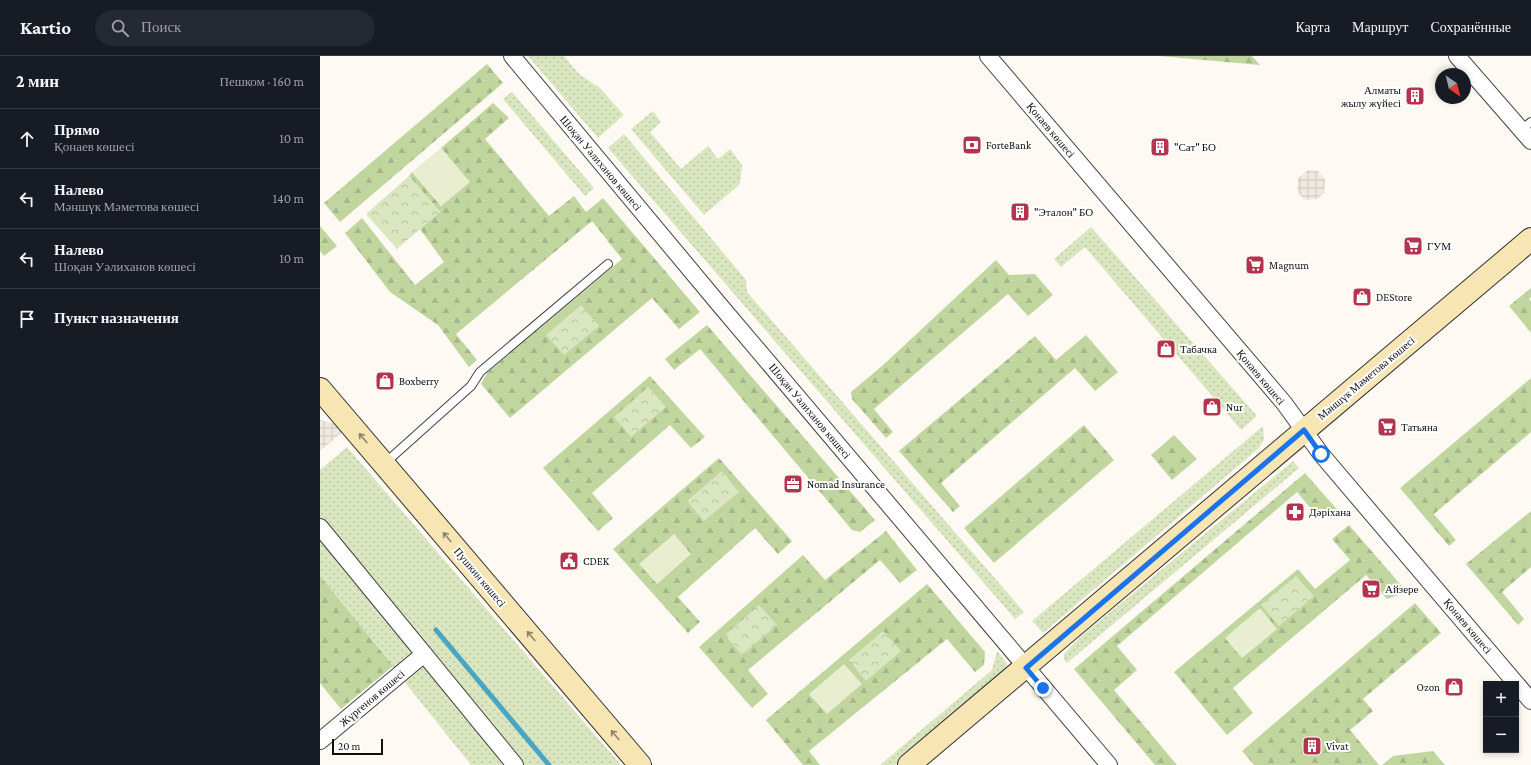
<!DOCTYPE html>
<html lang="ru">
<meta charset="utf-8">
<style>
body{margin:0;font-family:"Crimson Pro",serif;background:#242831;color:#f1f3f6}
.controls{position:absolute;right:12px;bottom:12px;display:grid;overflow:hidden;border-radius:0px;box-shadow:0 2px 6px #0003}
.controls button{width:36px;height:36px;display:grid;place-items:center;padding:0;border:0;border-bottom:1px solid #363941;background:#171b24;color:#f1f3f6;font:20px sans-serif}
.compass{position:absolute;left:1115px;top:12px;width:36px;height:36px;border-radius:50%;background:#171b24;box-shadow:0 2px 6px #0003;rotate:145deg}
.scale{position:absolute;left:12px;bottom:10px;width:51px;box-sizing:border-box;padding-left:4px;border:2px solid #0f0f0f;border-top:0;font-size:11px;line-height:14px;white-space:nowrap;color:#0f0f0f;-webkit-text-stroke:3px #fff;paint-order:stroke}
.stop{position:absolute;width:12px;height:12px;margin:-9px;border:3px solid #1a73e8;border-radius:50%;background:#fff}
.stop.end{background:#1a73e8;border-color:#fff;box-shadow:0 1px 4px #0008}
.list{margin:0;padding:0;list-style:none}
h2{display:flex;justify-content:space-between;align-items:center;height:52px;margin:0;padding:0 16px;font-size:17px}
h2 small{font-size:13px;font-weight:400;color:#9ea1a6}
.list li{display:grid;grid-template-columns:26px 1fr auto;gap:12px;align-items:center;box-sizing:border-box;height:60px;padding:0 16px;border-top:1px solid #363941}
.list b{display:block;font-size:15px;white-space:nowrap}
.list p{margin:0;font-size:13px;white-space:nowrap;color:#9ea1a6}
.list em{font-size:13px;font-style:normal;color:#9ea1a6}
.icon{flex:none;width:22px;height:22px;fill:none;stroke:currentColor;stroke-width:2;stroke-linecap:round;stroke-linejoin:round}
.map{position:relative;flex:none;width:1211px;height:709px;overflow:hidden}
header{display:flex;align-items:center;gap:24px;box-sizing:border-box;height:56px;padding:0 20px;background:#171b24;border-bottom:1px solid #363941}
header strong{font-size:19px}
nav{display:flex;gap:22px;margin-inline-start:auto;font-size:14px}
.search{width:280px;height:36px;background:#242831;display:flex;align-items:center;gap:10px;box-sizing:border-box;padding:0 14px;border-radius:22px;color:#9ea1a6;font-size:15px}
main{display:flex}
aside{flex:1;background:#171b24}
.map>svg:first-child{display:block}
</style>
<header>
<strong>Kartio</strong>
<div class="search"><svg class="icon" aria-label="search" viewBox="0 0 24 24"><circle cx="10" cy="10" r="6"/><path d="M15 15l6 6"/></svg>Поиск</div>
<nav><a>Карта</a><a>Маршрут</a><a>Сохранённые</a></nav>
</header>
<main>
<aside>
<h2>2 мин<small>Пешком · 160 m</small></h2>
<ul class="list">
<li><svg class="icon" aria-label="ahead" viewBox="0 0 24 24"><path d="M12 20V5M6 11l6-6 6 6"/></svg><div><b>Прямо</b><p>Қонаев көшесі</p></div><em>10 m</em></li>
<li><svg class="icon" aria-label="left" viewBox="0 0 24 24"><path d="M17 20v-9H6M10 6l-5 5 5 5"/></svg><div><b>Налево</b><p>Мәншүк Мәметова көшесі</p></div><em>140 m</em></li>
<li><svg class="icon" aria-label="left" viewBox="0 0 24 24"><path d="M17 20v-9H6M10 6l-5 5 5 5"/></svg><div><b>Налево</b><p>Шоқан Уәлиханов көшесі</p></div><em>10 m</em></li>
<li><svg class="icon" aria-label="arrive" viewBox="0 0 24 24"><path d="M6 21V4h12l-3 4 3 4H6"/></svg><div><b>Пункт назначения</b></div></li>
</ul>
</aside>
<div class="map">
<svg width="1211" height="709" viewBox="0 0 1211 709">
<defs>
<pattern id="grass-dots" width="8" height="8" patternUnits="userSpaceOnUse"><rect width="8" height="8" fill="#dae6bf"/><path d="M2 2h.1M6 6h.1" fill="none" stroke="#bac4a3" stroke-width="1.8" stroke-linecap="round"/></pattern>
<pattern id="forest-firs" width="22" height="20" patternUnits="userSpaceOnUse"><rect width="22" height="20" fill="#c1d69f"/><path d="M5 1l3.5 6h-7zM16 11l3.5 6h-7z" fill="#a5b688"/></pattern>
<pattern id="park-crowns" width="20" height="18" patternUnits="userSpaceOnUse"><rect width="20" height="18" fill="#dae6bf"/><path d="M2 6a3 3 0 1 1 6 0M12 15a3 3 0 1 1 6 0" fill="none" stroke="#bac4a3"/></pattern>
<pattern id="plaza-grid" width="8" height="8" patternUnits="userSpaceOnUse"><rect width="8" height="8" fill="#efe9e1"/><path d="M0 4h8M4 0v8" fill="none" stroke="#ccc7c0"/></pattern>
</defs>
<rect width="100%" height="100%" fill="#fefaf3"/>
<g fill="url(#grass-dots)">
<path d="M208,0h36l15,18 21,14 24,27 -26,23z"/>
<path d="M192,36l82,96 -9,8 -82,-97z"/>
<path d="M333,55l8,11 -11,10 31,37 27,-23 10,13 12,-10 12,16 -2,19 -36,31 -73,-86z"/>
<path d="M304,78l122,146 1,12 277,320 -9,7 -407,-471z"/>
<path d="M771,171l166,189 -16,14 -156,-183 -24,20 -7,-8z"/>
<path d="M943,370l1,14 -5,8 -216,185 -11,-12z"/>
<path d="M27,391l274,318h-150l-151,-189v-106z"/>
<path d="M973,405l6,7 -232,195 -3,-3v-6l15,-16z"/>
<path d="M677,595l10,13 -4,11 -108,90h-15l112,-95z"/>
</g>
<g fill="url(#forest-firs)">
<path d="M839,0h93l8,9z"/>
<path d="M167,8l16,19 -163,139 -16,-19z"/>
<path d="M173,47l16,15 -24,21 64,77 25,-20 12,16 17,-14 97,114 -21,17 -27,-31 -142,120 -29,-34 6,-11 135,-114 -30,-38 -136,113 21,26 -8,7 -31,-42 -48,-33 -45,-59 17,-15 53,67 29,-23 -24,-33 20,-17 -31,-36 3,-4 29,34 28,-24 -28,-34z"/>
<path d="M0,170l17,20 -13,10 -4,-5z"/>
<path d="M676,204l13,15 26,-1 18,21 -25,21 -20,-22 -134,115 19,23 -7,6 -34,-39 -1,-7 31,-26z"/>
<path d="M1211,232v9l-2,2 2,2v32l-22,-27z"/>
<path d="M387,269l168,195 -15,12 -8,-2 -152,-181 -26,21 -9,-11z"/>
<path d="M766,279l32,37 -23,19 -20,-23 -134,115 19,23 -7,6 -54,-61 136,-115 21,24z"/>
<path d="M330,320l55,61 -14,11 -21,-23 -78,68 21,25 -15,13 -55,-63z"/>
<path d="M1211,322v54l-97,82 22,26 -7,6 -49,-58z"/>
<path d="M764,369l30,35 -120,103 -30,-35z"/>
<path d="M854,379l23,24 -25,21 -21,-25z"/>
<path d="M399,402l73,83 -14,13 -23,-26 -77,69 22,25 -12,11 -75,-84z"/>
<path d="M985,417l36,41 -24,2 -20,-24 -180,154 20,24 -23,20 63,75h-22l-81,-96z"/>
<path d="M1211,455v56l-29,25 22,27 -6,6 -52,-61z"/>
<path d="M1029,469l58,67 -20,7 -21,-24 -133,113 20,25 -26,22 -53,-63 124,-103 17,20 35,-29 -18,-21z"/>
<path d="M566,475l31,39 -17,13 -20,-23 -132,110 20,24 -16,14 -53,-61 104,-92 22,25z"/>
<path d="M0,520l73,90 -52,43 -21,-26z"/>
<path d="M607,528l58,68 -1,13 -9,7 -28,-33 -138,112 11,14h-17l-37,-45z"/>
<path d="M1095,547l26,30 -78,66 10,12 -23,19 29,35h-125l-12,-14z"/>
<path d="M1113,695l12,14h-63l11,-9z"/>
</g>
<g fill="url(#park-crowns)">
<path d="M89,120l31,36 -43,37 -31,-35z"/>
<path d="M261,249l18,21 -35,29 -18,-20z"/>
<path d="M328,331l18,20 -35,30 -17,-20z"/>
<path d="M402,415l17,21 -35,29 -17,-20z"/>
<path d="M976,520l18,20 -35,30 -18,-21z"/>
<path d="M439,549l18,20 -35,30 -17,-20z"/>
<path d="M563,575l18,20 -35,30 -17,-21z"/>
</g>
<g fill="#e9eed0">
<path d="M121,92l29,34 -29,24 -29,-34z"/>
<path d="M354,478l17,20 -34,30 -18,-20z"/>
<path d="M940,552l17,21 -35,29 -17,-20z"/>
<path d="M524,608l18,20 -35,30 -18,-20z"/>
</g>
<g fill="url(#plaza-grid)">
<path d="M988,114l10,1 7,9 -1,13 -7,6 -13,1 -7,-9 1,-13z"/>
<path d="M0,364l16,4 8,7 -24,20z"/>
</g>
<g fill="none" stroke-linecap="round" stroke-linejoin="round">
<path stroke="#49a6c2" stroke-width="5" d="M116,574l113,135"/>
<g stroke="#424242" stroke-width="10">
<g id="lane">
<path d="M1201,74l10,-8"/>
<path d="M64,408l87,-78 9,-14 128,-108"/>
</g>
</g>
<g stroke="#424242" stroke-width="18">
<g id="street">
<path d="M192,0l206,247 391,462"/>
<path d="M668,0l296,347 37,51 210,247"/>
<path d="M1137,0l74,85"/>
<path d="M0,471l195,238"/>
<path d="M0,685l104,-87"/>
</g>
</g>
<g stroke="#313131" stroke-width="24">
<g id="secondary">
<path d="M0,333l320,376"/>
<path d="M589,709l622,-526"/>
</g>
</g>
<use href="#lane" stroke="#fff" stroke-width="8"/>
<use href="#street" stroke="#fff" stroke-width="16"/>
<use href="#secondary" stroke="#f8e5b4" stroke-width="22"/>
</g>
<defs><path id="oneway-shaft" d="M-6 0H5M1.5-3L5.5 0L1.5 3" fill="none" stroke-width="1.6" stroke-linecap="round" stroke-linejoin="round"/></defs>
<g stroke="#8f856a">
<use href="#oneway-shaft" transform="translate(43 382) rotate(-130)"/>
<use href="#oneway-shaft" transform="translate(127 481) rotate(-130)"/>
<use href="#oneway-shaft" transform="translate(211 580) rotate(-130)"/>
<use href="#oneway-shaft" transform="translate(295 679) rotate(-130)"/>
</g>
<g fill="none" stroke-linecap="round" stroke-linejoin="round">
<path stroke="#1a73e8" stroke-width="5" d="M723,632l-17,-20 278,-238 17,24"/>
</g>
<defs>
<g id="building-square" transform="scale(1)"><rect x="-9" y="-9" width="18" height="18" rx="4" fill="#b4334f" stroke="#fff"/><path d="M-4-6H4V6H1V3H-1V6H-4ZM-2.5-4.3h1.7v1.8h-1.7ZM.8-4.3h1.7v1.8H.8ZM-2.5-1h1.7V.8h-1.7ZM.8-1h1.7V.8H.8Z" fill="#fff"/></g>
<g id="bank-square" transform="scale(1)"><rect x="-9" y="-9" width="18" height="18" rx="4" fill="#b4334f" stroke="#fff"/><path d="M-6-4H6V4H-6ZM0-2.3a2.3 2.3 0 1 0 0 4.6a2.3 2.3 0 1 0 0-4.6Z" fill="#fff"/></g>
<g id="supermarket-square" transform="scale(1)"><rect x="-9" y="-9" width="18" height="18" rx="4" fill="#b4334f" stroke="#fff"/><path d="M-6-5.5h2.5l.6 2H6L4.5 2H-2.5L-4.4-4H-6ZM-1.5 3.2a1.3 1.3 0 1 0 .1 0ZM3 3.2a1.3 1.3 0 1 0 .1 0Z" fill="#fff"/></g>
<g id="shop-square" transform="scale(1)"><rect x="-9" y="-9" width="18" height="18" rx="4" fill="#b4334f" stroke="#fff"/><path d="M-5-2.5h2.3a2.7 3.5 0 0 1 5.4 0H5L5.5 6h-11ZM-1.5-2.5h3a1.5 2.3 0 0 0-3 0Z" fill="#fff"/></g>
<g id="office-square" transform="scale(1)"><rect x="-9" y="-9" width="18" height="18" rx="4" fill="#b4334f" stroke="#fff"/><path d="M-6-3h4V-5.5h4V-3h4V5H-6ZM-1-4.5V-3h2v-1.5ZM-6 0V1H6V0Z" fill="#fff"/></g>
<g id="pharmacy-square" transform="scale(1)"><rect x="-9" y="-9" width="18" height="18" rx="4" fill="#b4334f" stroke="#fff"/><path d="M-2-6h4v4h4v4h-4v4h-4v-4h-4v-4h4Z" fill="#fff"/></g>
<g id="civic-square" transform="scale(1)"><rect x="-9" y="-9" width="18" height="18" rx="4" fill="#b4334f" stroke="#fff"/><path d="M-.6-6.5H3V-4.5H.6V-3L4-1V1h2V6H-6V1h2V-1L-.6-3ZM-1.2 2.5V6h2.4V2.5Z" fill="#fff"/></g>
</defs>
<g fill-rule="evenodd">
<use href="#building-square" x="1095" y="40"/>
<use href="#bank-square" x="652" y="89"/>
<use href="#building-square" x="840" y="91"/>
<use href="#building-square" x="700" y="156"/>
<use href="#supermarket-square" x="1093" y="190"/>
<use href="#supermarket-square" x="935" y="209"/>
<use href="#shop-square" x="1042" y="241"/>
<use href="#shop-square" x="846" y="293"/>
<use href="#shop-square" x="65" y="325"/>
<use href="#shop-square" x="892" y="351"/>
<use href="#supermarket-square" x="1067" y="371"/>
<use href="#office-square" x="473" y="428"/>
<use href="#pharmacy-square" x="975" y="456"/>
<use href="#civic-square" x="249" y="505"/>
<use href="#supermarket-square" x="1051" y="533"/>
<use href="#shop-square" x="1134" y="631"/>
<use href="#building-square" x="992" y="690"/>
</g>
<g text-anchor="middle" stroke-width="4" stroke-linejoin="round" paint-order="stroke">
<g font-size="11" fill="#0f0f0f" stroke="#fff" text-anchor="start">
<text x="1081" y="38" text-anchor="end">Алматы<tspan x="1081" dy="13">жылу жүйесі</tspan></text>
<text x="666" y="93">ForteBank</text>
<text x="854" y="95">"Сат" БО</text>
<text x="714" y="160">"Эталон" БО</text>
<text x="1107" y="194">ГУМ</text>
<text x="949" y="213">Magnum</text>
<text x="1056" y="245">DEStore</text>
<text x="860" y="297">Табачка</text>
<text x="79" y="329">Boxberry</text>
<text x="906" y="355">Nur</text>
<text x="1081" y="375">Татьяна</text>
<text x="487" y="432">Nomad Insurance</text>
<text x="989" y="460">Дәріхана</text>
<text x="263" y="509">CDEK</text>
<text x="1065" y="537">Айзере</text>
<text x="1120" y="635" text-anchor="end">Ozon</text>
<text x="1006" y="694">Vivat</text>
</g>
<g font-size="11" fill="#0f0f0f" stroke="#fff">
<text transform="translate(731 74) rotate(50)" y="4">Қонаев көшесі</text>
<text transform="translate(281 107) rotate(50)" y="4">Шоқан Уәлиханов көшесі</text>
<text transform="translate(941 321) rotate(50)" y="4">Қонаев көшесі</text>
<text transform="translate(1046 322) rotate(-40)" y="4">Мәншүк Мәметова көшесі</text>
<text transform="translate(490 355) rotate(50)" y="4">Шоқан Уәлиханов көшесі</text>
<text transform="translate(160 521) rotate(50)" y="4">Пушкин көшесі</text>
<text transform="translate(1148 570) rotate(50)" y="4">Қонаев көшесі</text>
<text transform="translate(52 642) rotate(-40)" y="4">Жүргенов көшесі</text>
</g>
</g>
</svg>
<div class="controls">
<button>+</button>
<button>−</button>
</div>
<svg class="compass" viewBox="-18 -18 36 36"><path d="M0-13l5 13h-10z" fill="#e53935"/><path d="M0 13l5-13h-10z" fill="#9ea1a6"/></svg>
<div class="scale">20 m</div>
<div class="stop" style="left:1001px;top:398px"></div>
<div class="stop end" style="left:723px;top:632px"></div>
</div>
</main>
